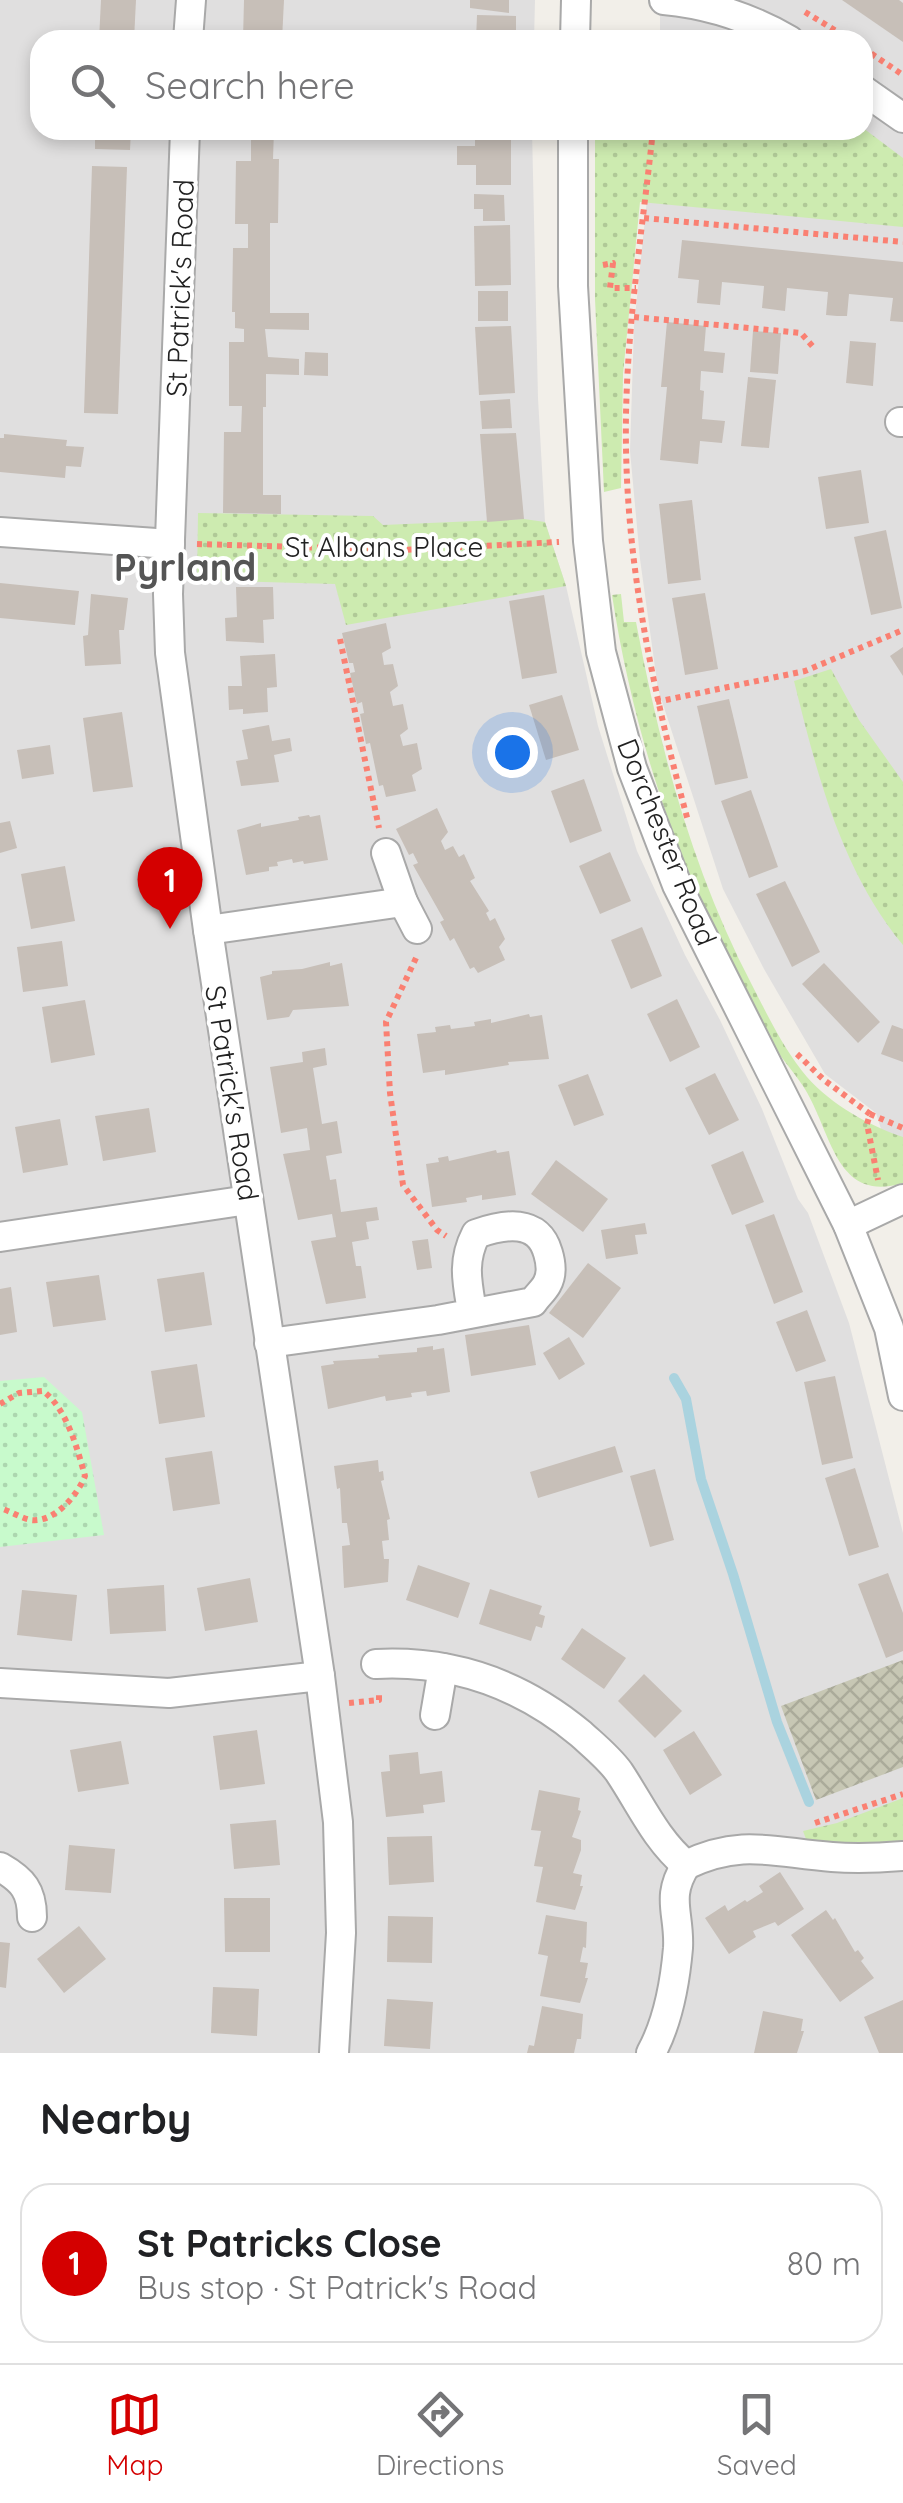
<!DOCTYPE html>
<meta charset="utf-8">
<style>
body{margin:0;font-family:Quicksand,sans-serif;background:#f2f2f2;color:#202124}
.you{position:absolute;left:512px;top:752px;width:35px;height:35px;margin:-25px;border:8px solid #fff;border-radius:50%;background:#1a73e8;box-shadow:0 0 0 15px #1a73e833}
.badge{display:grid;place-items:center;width:65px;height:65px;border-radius:50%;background:#d40000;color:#fff;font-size:32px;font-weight:700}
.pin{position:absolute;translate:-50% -82px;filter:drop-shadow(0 2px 5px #0008)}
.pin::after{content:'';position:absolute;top:52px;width:35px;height:30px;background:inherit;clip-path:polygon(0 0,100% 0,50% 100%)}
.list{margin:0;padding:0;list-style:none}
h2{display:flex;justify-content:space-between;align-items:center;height:130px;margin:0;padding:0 40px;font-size:42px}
h2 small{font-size:32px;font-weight:400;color:#757577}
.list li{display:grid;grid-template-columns:65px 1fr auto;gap:30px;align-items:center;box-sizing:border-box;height:160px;margin:0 20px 20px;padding:0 20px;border:2px solid #e0e0e0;border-radius:30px}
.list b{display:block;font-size:38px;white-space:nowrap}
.list p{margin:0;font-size:32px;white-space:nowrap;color:#757577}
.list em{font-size:32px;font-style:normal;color:#757577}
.icon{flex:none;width:55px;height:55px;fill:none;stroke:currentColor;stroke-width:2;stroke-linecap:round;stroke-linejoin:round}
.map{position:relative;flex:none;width:903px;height:2053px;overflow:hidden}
.search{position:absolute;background:#fff;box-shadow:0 5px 15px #0003;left:30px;right:30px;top:30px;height:110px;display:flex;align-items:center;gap:25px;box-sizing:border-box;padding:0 35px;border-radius:30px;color:#757577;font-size:38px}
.sheet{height:310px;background:#fff}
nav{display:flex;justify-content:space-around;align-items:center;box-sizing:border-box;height:140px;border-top:2px solid #e0e0e0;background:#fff;font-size:28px;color:#757577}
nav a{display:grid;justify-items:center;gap:5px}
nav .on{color:#d40000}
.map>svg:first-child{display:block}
</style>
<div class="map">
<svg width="903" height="2053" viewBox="0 0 903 2053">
<defs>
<pattern id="construction-cross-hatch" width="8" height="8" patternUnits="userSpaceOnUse" patternTransform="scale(2.5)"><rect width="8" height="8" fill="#c7c7b4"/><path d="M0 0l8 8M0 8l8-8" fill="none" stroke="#abab9a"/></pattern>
<pattern id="grass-dots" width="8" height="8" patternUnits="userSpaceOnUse" patternTransform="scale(2.5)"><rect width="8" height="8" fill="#cdebb0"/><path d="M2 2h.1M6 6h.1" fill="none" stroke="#b0c997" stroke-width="1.8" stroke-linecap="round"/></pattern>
<pattern id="park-dots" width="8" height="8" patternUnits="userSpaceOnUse" patternTransform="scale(2.5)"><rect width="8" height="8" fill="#c8facc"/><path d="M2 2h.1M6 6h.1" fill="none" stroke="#acd6af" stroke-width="1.8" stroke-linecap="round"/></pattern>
</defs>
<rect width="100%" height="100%" fill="#f2efe9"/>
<g fill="#e0dfdf">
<path d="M0,0h535l-1,40h-494v90h492l6,268 7,124 21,64 32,140 39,125 48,104 35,65 42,89 36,90 10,14 41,110 54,210v520h-903z"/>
<path d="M660,0h243v1199l-27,-86 -51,-39 -61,-105 -41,-80 -65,-200 -18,-130 -10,-108 4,-124 20,-197h209v-90h-203z"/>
</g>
<path fill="url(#construction-cross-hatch)" d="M903,1660v107l-87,33 -35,-94z"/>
<g fill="url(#grass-dots)">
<path d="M863,128l40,30v69l-263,-25 -17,172 -2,114 -17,4 -9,-193v-169z"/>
<path d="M198,513l175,3 10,9 141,-6 21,3 21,64 -220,39 -11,-41 -138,-4z"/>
<path d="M621,594l3,28h12c24,127 56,248 116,363 16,31 32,65 55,92 25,28 61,48 96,60v46c-69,21 -71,-53 -100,-97 -10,-15 -22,-28 -31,-43 -81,-138 -136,-291 -160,-448z"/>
<path d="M831,669l28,51 44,62v163c-62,-75 -86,-171 -109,-264z"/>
<path d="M903,1798v45l-51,3 -46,-7 -3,-8 34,-8z"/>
</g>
<path fill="url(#park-dots)" d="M44,1377l38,35 22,123 -104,12v-166z"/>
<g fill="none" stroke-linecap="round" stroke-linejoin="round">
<path stroke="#aad3df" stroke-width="10" d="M674,1378l12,21 15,80 32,95 44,148 32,80"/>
</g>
<g fill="#c7bfb8">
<path d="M101,0h35l-2,40h-35z"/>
<path d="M244,0h40l-2,40 -39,-1z"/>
<path d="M470,0h39v13l-39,-5z"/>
<path d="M842,0h57l4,3v39z"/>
<path d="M477,15l39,1v24h-40z"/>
<path d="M95,130h36l-1,20 -35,-1z"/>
<path d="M251,130h23l-1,29h6l-1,64h-8v90h39v17l-44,-1 3,28 31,2v16l-33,-1v33h-3v88h18v19l-58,-1 1,-81h17l1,-26h-13v-64h15v-13l-9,-1v-16h-3l1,-64h15v-24h-13l1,-63h15z"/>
<path d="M475,130h36v55h-35v-20h-19v-19h18z"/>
<path d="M92,166l35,1 -9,247 -34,-1z"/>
<path d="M474,194l30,1 1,26h-22v-12h-9z"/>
<path d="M510,225l1,60 -36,1 -1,-60z"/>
<path d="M682,240l221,22v60l-13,-1 3,-23 -44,-4 -2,22h-10l-11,-1 2,-23 -21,-2 -20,-2 -2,23 -23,-3 2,-22 -42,-4 -2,23 -23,-2 2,-23 -21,-2z"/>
<rect x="478" y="291" width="30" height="30"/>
<path d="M667,322l39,4 -2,25 21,2 -2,20 -22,-2 -1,19 4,1 -2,28 23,2 -3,22 -22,-2 -2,23 -38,-4 7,-73h-6z"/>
<path d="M511,326l4,67 -36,2 -4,-68z"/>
<path d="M753,331l28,2 -3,41 -28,-2z"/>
<path d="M850,341l26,2 -3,43 -27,-3z"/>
<path d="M305,352l23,1v23l-24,-1z"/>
<path d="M748,377l28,3 -7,68 -28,-2z"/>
<path d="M510,399l2,29 -30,1 -2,-28z"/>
<path d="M516,433l8,86 -37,3 -7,-88z"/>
<path d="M4,434l63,6 -1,6 18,1 -3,20 -15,-1 -1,12 -65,-6v-34h4z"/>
<path d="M861,470l8,53 -43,6 -8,-52z"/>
<path d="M692,500l9,80 -33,4 -9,-80z"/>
<path d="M886,530l16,78 -31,7 -17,-78z"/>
<path d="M0,583l79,8 -4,34 -75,-7z"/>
<path d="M236,587h37l1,32 -11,1 1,23 -38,-2 -1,-23 12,-1z"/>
<path d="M705,593l13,76 -33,6 -13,-77z"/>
<path d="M91,594l37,4 -4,32h-5l2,34 -36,2 -2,-30 5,-1z"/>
<path d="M544,595l13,78 -35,6 -13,-78z"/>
<path d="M386,623l5,25 -9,5 2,12 9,-1 5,22 -8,6 3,14 10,-2 5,25 -8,6 3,11 14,-3 5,26 -10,6 4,16 -30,6 -3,-12 -4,1 -9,-43 -4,1 -6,-30 4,-1 -2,-11 -5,2 -7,-31 5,-1 -2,-9h-4l-7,-30z"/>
<path d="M903,647v29l-13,-20z"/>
<path d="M275,654l2,33 -10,1 1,24 -25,2v-5l-14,1 -1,-24h14l-2,-30z"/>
<path d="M562,695l17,55 -33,10 -17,-55z"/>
<path d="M729,699l19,79 -33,7 -18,-79z"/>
<path d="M122,712l11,75 -40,5 -10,-74z"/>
<path d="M269,725l3,16 18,-3 2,13 -18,4 5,27 -38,4 -5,-25 12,-2 -6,-29z"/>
<path d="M50,745l4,29 -32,5 -5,-29z"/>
<path d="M584,779l18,52 -32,12 -19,-52z"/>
<path d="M751,790l27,77 -29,11 -28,-77z"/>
<path d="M437,808l11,24 -7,9 4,9 8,-4 6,11 5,-3 11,24 -5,3 19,30 -3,2 4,8 5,-3 10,21 -6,8 6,13 -27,13 -4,-6 -4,2 -16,-31 -4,3 -10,-19 4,-2 -31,-55 5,-2 -5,-10 -4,2 -13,-26z"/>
<path d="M309,815l1,2 10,-2 8,45 -24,4 -1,-3 -10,2 -1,-4 -15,3 1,4 -9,1v4l-23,4 -9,-45 24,-7v4l38,-7 -1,-3z"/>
<path d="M10,821l7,27 -17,5v-30z"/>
<path d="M610,852l21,49 -31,13 -21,-48z"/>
<path d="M65,866l10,55 -44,8 -10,-55z"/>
<path d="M785,881l35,71 -28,15 -36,-73z"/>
<path d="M642,927l20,49 -31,13 -20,-49z"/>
<path d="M62,941l6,45 -45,6 -6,-45z"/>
<path d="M330,962v4l12,-3 7,43 -56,4 -4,7 -22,3 -7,-43 12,-3v-3l30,-2z"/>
<path d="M824,963l56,59 -22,21 -56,-59z"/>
<path d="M677,999l23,48 -30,15 -23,-48z"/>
<path d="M85,1000l10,55 -44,8 -9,-56z"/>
<path d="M529,1014l1,3 12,-2 7,44 -41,3 1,3 -64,10v-5l-22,3 -6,-39 19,-2 -1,-5 15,-2 1,4 24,-3 -1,-4 17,-3v4z"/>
<path d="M892,1025l11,4v33l-22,-8z"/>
<path d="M325,1048l2,17 -14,3 9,56 15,-3 5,32 -16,3 4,24 6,-1 5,33 36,-5 2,13 -13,2 3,17 -17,3 4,24h5l5,32 -40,6 -15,-63 25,-4 -4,-23 -34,6 -15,-66 27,-4 -3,-22 -26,5 -11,-66 33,-5 -1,-10z"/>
<path d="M715,1073l24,47 -30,15 -24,-47z"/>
<path d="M588,1074l16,41 -30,11 -16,-41z"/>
<path d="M149,1108l7,44 -53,9 -8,-45z"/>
<path d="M60,1119l8,46 -45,8 -8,-46z"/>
<path d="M496,1150l1,3 12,-2 7,44 -34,5v-5l-16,3 1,4 -35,5 -6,-43 13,-2 -1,-4 10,-2 1,5z"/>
<path d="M743,1151l21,51 -32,13 -21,-50z"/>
<path d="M556,1160l52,39 -25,33 -52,-38z"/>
<path d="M774,1214l29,78 -29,12 -29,-79z"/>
<path d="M645,1223l2,11 -12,1 3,19 -32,5 -5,-29z"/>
<path d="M428,1239l4,29 -15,2 -5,-29z"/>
<path d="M588,1263l33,25 -38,50 -34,-25z"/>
<path d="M204,1272l8,53 -47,7 -8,-53z"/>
<path d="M99,1275l7,45 -53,7 -7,-45z"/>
<path d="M11,1287l6,45 -17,3v-46z"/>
<path d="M807,1310l19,51 -30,11 -20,-50z"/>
<path d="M529,1325l7,40 -65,11 -6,-41z"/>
<path d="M569,1337l16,27 -26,16 -16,-27z"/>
<path d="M433,1346v4l11,-2 6,44 -23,4 -1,-5 -15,2 1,4 -26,4 -1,-5 -57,13 -7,-43 13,-2 -1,-3 46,-3 -1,-3 39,-3v-4z"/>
<path d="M197,1364l8,53 -46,7 -8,-53z"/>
<path d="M835,1376l18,82 -31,7 -18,-83z"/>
<path d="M615,1446l8,26 -85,26 -8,-26z"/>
<path d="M212,1451l8,53 -47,7 -8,-53z"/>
<path d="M378,1460l1,12 4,-1 1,9 -3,1 9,38 -3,1 2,20 -7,1 2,18h5l-1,23 -44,6 -2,-42 8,-1 -3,-22h-5l-2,-35 -3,1 -3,-23z"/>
<path d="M855,1468l24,79 -30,9 -24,-78z"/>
<path d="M655,1469l19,71 -24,7 -20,-71z"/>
<path d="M418,1565l52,18 -12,35 -52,-18z"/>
<path d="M888,1573l15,40v38l-17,7 -28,-74z"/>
<path d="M250,1578l8,44 -53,9 -8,-43z"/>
<path d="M164,1585l2,46 -56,3 -3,-45z"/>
<path d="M490,1589l52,17 -3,8 6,2 -3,12 -6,-2 -5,15 -52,-17z"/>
<path d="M22,1590l55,5 -5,46 -55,-6z"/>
<path d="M582,1628l44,30 -22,31 -43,-30z"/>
<path d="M644,1674l38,37 -27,27 -37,-37z"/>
<path d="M257,1730l8,54 -45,6 -7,-54z"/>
<path d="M694,1731l28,44 -32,20 -27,-45z"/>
<path d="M121,1741l8,43 -51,8 -8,-42z"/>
<path d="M418,1752l2,22 22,-3 3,31 -22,3 1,8 -38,4 -5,-45 9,-1 -1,-16z"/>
<path d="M539,1790l41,8 -2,12 3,1 -9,26 9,3v10l-8,23 9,2 -2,11h3l-8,24 -39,-8 7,-35 -9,-1 7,-35 -10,-1z"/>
<path d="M276,1820l4,45 -46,4 -4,-45z"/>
<path d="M432,1836l2,46 -45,3 -2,-48z"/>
<path d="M69,1845l46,4 -4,44 -46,-3z"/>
<path d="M780,1872l24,37 -26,17 -3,-4 -22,9 3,6 -27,17 -24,-36 20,-13 3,6 17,-11 2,2 16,-10 -4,-6z"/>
<path d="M224,1898h46v54h-45z"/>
<path d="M826,1910l7,10 2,-2 20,34 3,-2 6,8 -3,3 13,17 -34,24 -49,-67z"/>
<path d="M546,1915l41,7 -1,26 -3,-1 -3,15 8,1 -3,15h3l-8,25 -40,-7 8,-40 -10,-2z"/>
<path d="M388,1916l45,1 -1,46 -45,-1z"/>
<path d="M79,1926l27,33 -42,34 -27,-34z"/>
<path d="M0,1942l10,1 -4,45 -6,-1z"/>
<path d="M213,1987l46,2 -2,47 -46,-3z"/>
<path d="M387,1999l46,3 -3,47 -46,-3z"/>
<path d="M903,2000v53h-24l-15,-36z"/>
<path d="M542,2006l41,8 -2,25h-4l-3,14h-47l2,-8 5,1z"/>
<path d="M763,2011l40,8 -2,12h3l-7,22h-43z"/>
</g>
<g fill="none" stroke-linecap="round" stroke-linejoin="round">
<g stroke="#a9a9a9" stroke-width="32">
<g id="minor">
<path d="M664,0c43,4 87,18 125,40"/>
<path d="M188,40l3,-40"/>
<path d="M575,40l1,-40"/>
<path d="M863,90l40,28"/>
<path d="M185,130l-17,464 2,59 38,277 112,746 18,146 3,111 -7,120"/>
<path d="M573,130v156l15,255 13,111 31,116 45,117 171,340 41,103 14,68"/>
<path d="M900,422h3"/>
<path d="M0,532l170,12"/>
<path d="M386,853l17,49 14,27"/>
<path d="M208,930l195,-28"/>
<path d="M848,1225l55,-26"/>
<path d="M0,1237l248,-37"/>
<path d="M269,1343l169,-23 95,-18c4,-6 11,-12 14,-18 5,-9 4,-21 1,-31 -10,-35 -44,-29 -72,-19 -14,27 -9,48 -4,77"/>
<path d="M376,1664c78,-4 145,20 205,70 13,12 28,24 38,38 22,33 37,68 67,93"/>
<path d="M0,1683l169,10 151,-17"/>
<path d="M435,1715l8,-47"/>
<path d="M686,1865c56,-27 89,-12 146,-8 24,2 47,1 71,-1"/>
<path d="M0,1867c23,13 32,24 32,50"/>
<path d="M651,2053c17,-31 24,-70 27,-105 2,-35 -13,-50 8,-83"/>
</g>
</g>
<g stroke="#fa8072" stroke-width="6" stroke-dasharray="5 5" stroke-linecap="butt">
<path d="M805,12l46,28"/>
<path d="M863,48l40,27"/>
<path d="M653,130c-11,105 -29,212 -27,318 2,127 29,251 62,373"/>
<path d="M644,218l259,24"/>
<path d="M603,265l10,-2 -3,25h26"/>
<path d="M634,317l167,16 14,16"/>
<path d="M197,544l204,6 158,-8"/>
<path d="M340,639l39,189"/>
<path d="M656,702l149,-31 98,-41"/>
<path d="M416,958l-30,64 4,71 13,92 34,45 9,6"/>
<path d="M797,1054l27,26 46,34 -3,10 11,56"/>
<path d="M870,1114l33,14"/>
<path d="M0,1404l19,-11 24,-2c24,18 34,57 42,85 -7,18 -30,47 -54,44 -10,-2 -21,-9 -31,-12"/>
<path d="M349,1703l30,-3v-7"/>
<path d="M815,1823l88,-29"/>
</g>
<use href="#minor" stroke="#fff" stroke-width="28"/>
</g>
<g text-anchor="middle" stroke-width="8" stroke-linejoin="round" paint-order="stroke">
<g font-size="28" fill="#222" stroke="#fff">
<text transform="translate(180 288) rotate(-88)" y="10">St Patrick's Road</text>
<text x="384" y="557">St Albans Place</text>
<text transform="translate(667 842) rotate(68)" y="10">Dorchester Road</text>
<text transform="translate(232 1093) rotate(81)" y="10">St Patrick's Road</text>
</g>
<g font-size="38" font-weight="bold" fill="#555" stroke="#fff">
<text x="185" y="581">Pyrland</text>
</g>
</g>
</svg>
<div class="you"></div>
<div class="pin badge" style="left:170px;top:929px">1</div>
<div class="search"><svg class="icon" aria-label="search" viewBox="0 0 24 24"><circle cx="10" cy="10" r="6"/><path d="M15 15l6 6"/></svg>Search here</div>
</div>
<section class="sheet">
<h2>Nearby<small></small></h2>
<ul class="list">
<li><span class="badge">1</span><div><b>St Patricks Close</b><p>Bus stop · St Patrick's Road</p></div><em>80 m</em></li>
</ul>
</section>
<nav>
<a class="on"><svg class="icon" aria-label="map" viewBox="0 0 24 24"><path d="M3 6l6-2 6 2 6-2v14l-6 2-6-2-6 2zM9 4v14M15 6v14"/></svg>Map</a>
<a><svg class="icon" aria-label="directions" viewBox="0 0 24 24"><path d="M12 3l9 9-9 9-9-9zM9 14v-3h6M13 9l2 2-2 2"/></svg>Directions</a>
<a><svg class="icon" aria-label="saved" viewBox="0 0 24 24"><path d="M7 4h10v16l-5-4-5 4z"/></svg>Saved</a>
</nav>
